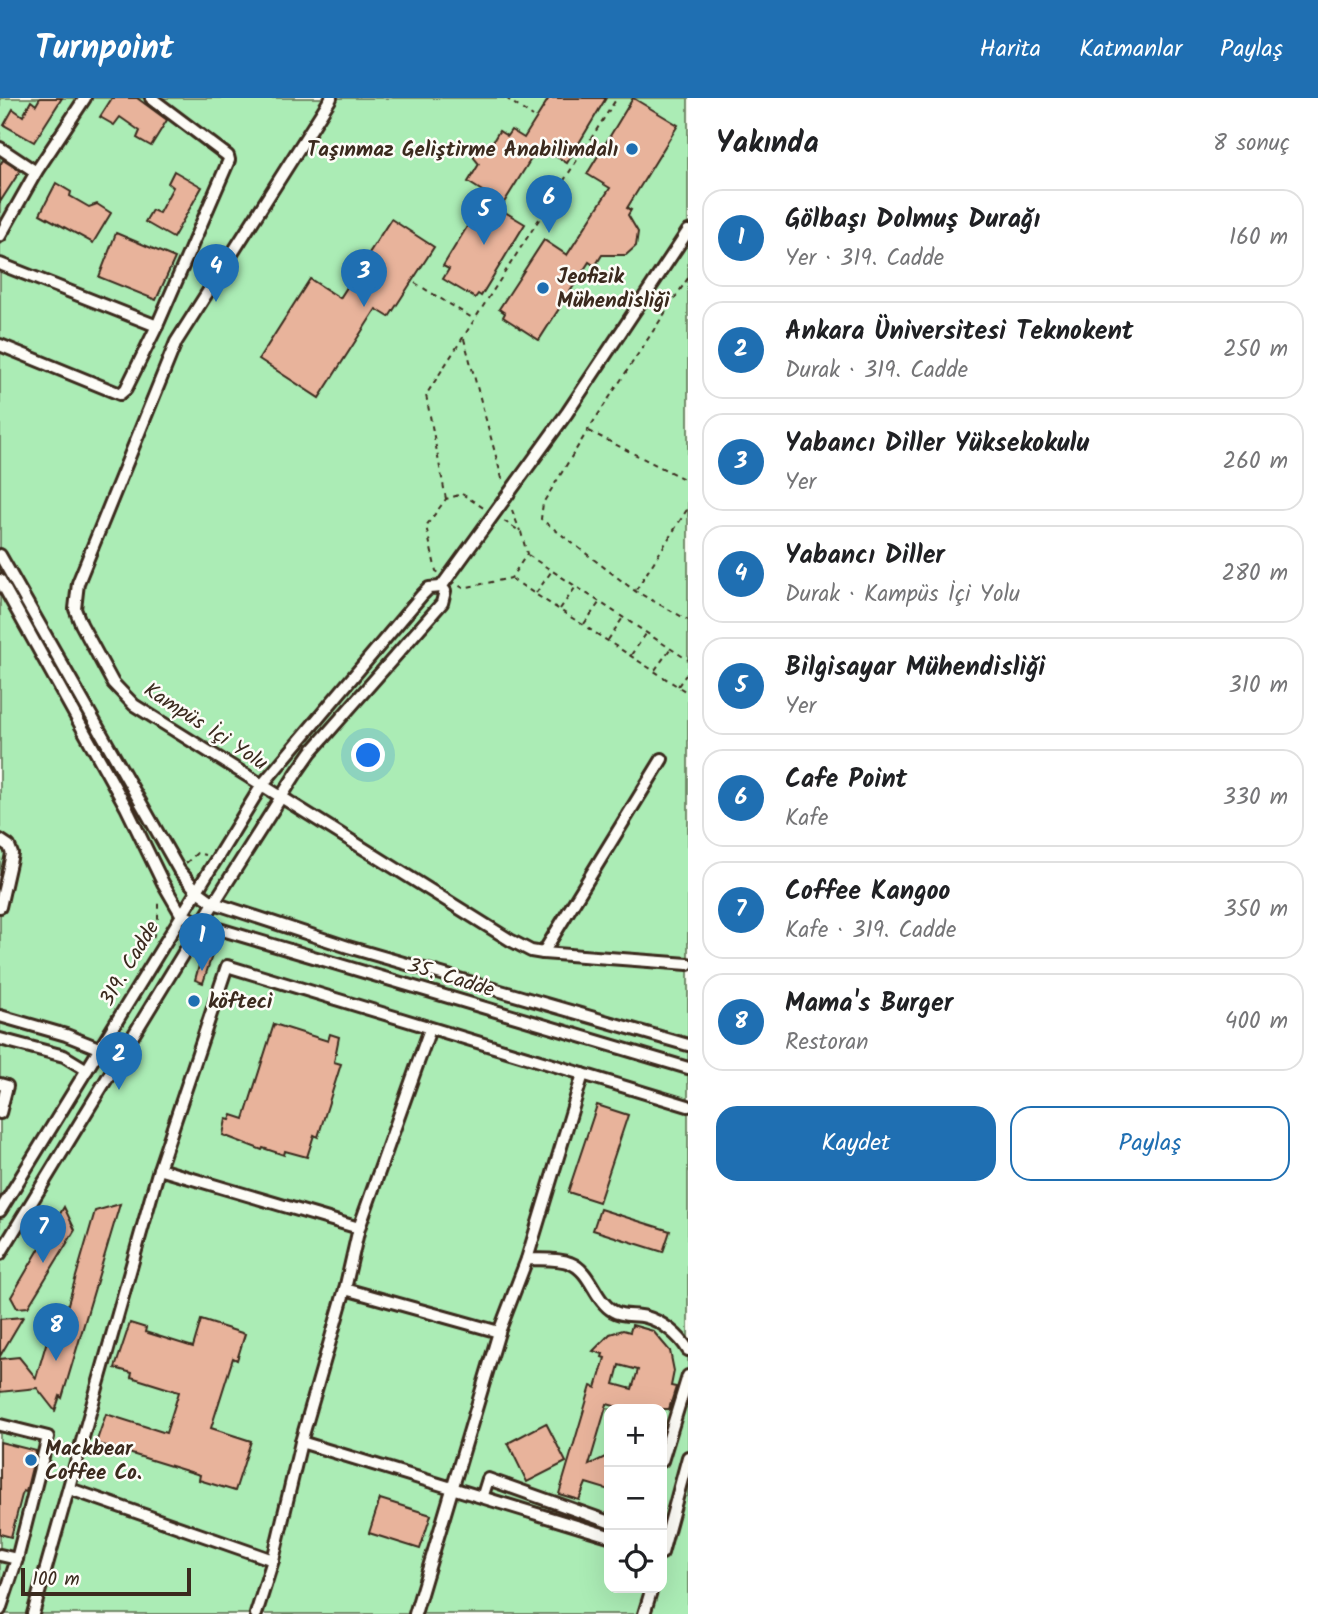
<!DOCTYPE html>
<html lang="tr">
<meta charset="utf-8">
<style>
body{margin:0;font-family:Kalam,sans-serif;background:#f2f2f2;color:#202124}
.controls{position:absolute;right:21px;bottom:21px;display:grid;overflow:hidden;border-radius:14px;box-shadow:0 7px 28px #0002}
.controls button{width:63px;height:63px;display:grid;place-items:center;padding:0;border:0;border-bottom:2px solid #e0e0e0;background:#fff;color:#202124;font:35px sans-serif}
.scale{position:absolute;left:21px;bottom:18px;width:170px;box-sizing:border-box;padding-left:7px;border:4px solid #3b2a1e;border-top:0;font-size:19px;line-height:24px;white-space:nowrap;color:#3b2a1e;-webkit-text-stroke:5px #fdfcf7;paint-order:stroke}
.you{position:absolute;left:369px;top:658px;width:24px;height:24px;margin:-18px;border:5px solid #fff;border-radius:50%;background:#1a73e8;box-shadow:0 0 0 10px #1a73e833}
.badge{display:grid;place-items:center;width:46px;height:46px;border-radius:50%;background:#1f6fb2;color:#fff;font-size:23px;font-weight:700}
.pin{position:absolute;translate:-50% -58px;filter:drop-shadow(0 2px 4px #0008)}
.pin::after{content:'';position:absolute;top:37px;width:24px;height:21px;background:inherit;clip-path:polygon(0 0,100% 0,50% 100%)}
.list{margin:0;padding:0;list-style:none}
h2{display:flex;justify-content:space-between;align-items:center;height:91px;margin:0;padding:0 28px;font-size:30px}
h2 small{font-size:23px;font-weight:400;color:#757577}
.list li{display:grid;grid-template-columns:46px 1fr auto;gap:21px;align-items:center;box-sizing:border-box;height:98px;margin:0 14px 14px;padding:0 14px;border:2px solid #e0e0e0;border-radius:21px}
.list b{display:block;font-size:26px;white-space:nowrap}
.list p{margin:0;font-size:23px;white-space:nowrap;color:#757577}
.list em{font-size:23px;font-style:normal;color:#757577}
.actions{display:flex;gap:14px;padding:21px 28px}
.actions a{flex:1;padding:16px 0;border:2px solid #1f6fb2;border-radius:21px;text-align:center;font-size:24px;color:#1f6fb2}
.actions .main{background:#1f6fb2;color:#fff}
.icon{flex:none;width:38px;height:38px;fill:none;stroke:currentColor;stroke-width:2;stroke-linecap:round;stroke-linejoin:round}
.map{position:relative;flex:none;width:688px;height:1516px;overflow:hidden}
header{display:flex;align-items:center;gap:42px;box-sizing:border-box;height:98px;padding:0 35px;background:#1f6fb2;color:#fff}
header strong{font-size:33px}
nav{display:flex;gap:38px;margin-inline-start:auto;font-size:24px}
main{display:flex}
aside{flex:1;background:#fff}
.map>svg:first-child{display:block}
</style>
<header>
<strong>Turnpoint</strong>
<nav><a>Harita</a><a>Katmanlar</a><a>Paylaş</a></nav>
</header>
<main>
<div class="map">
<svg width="688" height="1516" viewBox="0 0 688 1516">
<rect width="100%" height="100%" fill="#fdfcf7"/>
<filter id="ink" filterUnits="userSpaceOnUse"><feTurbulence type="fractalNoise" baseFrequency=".0143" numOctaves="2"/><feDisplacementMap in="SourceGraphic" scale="14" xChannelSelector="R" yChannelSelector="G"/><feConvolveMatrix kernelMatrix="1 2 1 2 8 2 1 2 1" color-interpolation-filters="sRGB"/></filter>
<g filter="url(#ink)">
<path fill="#abecb5" stroke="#738b6a" stroke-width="2" fill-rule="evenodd" d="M0,0h688v1516h-688zM609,1311h53v179h-53z"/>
<g fill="#e8b39b" stroke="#3b2a1e" stroke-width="2" fill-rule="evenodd">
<path d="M40,0h22l-28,44 -30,-17 9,-16 10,7 8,-15 5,4z"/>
<path d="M112,0h25l30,22 -16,26 -14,-8 3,-7 -20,-14 -6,8 -14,-8z"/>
<path d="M549,0h57l-39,65 -28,-17 -39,63 25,15 -44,72 -3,-2 -3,4 -32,-19 6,-10 -6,-3 44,-72 -19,-12 11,-18 -5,-6v-9l8,-5 10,-1 7,-12 8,5 4,-6 13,8z"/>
<path d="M633,0l45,27 -51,83 4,2 -3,5 10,17 -2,14 -10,9h-24l-7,11 -6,-4 -50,78 -36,-23 2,-4 -6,-4 45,-69 23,15 43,-67 -23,-14z"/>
<path d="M3,62l17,11 -20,31v-37z"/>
<path d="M174,73l28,16 -29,51 -28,-16 7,-12 7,3 14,-26 -5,-4z"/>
<path d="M56,85l15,9 -1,4 19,11 8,-3 14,9 -18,30 -53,-29z"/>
<path d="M391,121l43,28 -45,70 -13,-8 -57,89 -60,-39 51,-80 30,19z"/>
<path d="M116,135l59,25 -19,42 -57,-23z"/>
<path d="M217,842l-14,43 -8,-3 5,-18z"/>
<path d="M274,926l54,17 2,-7 9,3 -5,25 7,2 -23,73 -4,-2 -7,22 -22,-6 -1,4 -21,-7 -1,2 -39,-15 3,-16 4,1 2,-5 12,4z"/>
<path d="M597,1007l31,10 -29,87 -31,-10z"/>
<path d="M120,1106l-58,194 -2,-2 -5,15 -18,-23 -37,4v-33l19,-2 17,21 13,-44 10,1 36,-124z"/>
<path d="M64,1109l11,23 -47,77 -11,1 -6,-11z"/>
<path d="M600,1111l70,22 -7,21 -70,-22z"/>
<path d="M23,1219l-23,39v-37z"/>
<path d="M201,1222l44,14 -8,26 -4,-2 -22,70 40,13 -16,50 -36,-11 1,-5 -104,-32 10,-29 60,19 13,-41 -48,-15 1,-4 -17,-5 15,-45 16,5 -1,4 48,15z"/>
<path d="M632,1227l21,6 17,20 4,20 -3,15 5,1 -7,22h-44l-18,-5 -18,61 20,-10v35l-23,-7 -7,17 -20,-6 32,-108 5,2 9,-30 -3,-1 1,-3 -10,-3 17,-17 13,-4 7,2zM619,1267l19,5 -6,19 -18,-5z"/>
<path d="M546,1325l20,39 -39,20 -19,-39z"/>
<path d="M0,1344l36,9 -10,41 -3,-1 -12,46 -11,-3z"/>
<path d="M380,1401l51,16 -11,34 -51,-16z"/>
</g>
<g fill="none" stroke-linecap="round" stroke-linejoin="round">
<g stroke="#3b2a1e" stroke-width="16">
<g id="minor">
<path d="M331,0l-155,244 -98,241 -3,26 6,15 32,59 21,22 376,235 21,11 12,2 145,11"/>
<path d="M0,50l36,24"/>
<path d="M0,138l36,-64 49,-74"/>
<path d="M0,166l157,62"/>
<path d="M0,247l120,49 6,-5 31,-63 72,-166 -1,-4 -77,-58"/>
<path d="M0,457l179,315 17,20 18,13 134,44 340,98"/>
<path d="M0,482l126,227 37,76 18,31 21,10 486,144"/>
<path d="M441,489l126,-174 121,-182"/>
<path d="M0,742l9,6 3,8 -12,53"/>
<path d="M543,855l119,-194"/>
<path d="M0,918l66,19 35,14"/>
<path d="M0,941l64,17 23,14"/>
<path d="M0,986l7,2 -7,27"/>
<path d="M159,1071l200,59"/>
<path d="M0,1113l262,-426 160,-190 7,-7 12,-1 4,4 -3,12 -131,149 -14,20 -83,131 -214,351"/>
<path d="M527,1161c13,1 31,-1 43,4 21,8 24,37 43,48 10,6 22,3 33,6 16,4 34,19 42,33"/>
<path d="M345,1191l154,43"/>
<path d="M0,1327l48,12 -31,122 -17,51"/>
<path d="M301,1344l308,94"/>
<path d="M662,1363l26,-85"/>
<path d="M70,1391l203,71"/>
<path d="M483,1397l5,-16 121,43"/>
<path d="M662,1455l26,-96"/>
<path d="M0,1457l17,4"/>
<path d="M33,1516l126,-445 68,-203 461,140"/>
<path d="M256,1516l17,-54 28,-118 44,-153 14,-61 71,-199"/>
<path d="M415,1516l84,-282 28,-73 56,-185"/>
<path d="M644,1516l8,-26"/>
</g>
</g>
<g stroke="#3b2a1e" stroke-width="2" stroke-dasharray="5 5" stroke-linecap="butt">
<path d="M506,0l27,19"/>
<path d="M688,180l-100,152 -45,73 -2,16 94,72 53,29"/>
<path d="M415,185l59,36"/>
<path d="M464,241l39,143"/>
<path d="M589,333l99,50"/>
<path d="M462,396l59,38 6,22 -16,24 -48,10 -27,-17 -10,-45 20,-27z"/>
<path d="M446,401l-20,-104 191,-297"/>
<path d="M512,412l8,21"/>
<path d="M528,457l160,105"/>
<path d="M512,481l176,114"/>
<path d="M636,492l52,-82"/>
<path d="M536,495l15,-21"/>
<path d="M560,511l15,-21"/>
<path d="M584,526l15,-21"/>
<path d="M608,542l14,-21"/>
<path d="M631,557l15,-21"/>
<path d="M655,572l15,-21"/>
<path d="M678,588l10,-14"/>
<path d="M186,765l11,-10 8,2"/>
<path d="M153,840l5,-17v-22"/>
</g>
<use href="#minor" stroke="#fdfcf7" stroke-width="10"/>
</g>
</g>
<g fill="#1f6fb2" stroke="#fdfcf7" stroke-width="2.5">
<circle cx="632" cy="51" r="7"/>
<circle cx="543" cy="190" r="7"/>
<circle cx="194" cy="903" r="7"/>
<circle cx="31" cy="1362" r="7"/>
</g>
<g text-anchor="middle" stroke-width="5" stroke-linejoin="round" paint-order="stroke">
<g font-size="21" font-weight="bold" fill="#3b2a1e" stroke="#fdfcf7" text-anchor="start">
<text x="618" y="58" text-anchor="end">Taşınmaz Geliştirme Anabilimdalı</text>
<text x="557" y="185">Jeofizik<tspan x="557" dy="24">Mühendisliği</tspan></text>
<text x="208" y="910">köfteci</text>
<text x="45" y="1357">Mackbear<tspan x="45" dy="24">Coffee Co.</tspan></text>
</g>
<g font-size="21" fill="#3b2a1e" stroke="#fdfcf7">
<text transform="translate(206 628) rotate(33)" y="7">Kampüs İçi Yolu</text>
<text transform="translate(129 865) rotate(-59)" y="7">319. Cadde</text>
<text transform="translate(451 879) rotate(17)" y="7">35. Cadde</text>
</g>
</g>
</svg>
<div class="controls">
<button>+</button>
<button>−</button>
<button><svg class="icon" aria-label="locate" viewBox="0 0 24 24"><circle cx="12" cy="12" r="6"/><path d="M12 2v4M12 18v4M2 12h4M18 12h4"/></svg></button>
</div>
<div class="scale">100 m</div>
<div class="you"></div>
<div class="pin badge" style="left:202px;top:873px">1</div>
<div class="pin badge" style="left:119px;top:992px">2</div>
<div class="pin badge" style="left:364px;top:209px">3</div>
<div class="pin badge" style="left:216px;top:204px">4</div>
<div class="pin badge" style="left:484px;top:147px">5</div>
<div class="pin badge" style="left:549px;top:135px">6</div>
<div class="pin badge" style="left:43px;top:1165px">7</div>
<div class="pin badge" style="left:56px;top:1263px">8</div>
</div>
<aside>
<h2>Yakında<small>8 sonuç</small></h2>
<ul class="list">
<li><span class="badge">1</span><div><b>Gölbaşı Dolmuş Durağı</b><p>Yer · 319. Cadde</p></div><em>160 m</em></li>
<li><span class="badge">2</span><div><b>Ankara Üniversitesi Teknokent</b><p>Durak · 319. Cadde</p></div><em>250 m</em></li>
<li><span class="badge">3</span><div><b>Yabancı Diller Yüksekokulu</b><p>Yer</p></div><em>260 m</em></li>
<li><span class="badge">4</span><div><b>Yabancı Diller</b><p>Durak · Kampüs İçi Yolu</p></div><em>280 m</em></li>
<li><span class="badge">5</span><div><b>Bilgisayar Mühendisliği</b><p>Yer</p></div><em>310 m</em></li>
<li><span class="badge">6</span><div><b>Cafe Point</b><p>Kafe</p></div><em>330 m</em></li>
<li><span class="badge">7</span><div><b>Coffee Kangoo</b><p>Kafe · 319. Cadde</p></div><em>350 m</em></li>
<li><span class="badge">8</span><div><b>Mama's Burger</b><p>Restoran</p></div><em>400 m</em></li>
</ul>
<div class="actions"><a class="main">Kaydet</a><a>Paylaş</a></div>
</aside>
</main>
